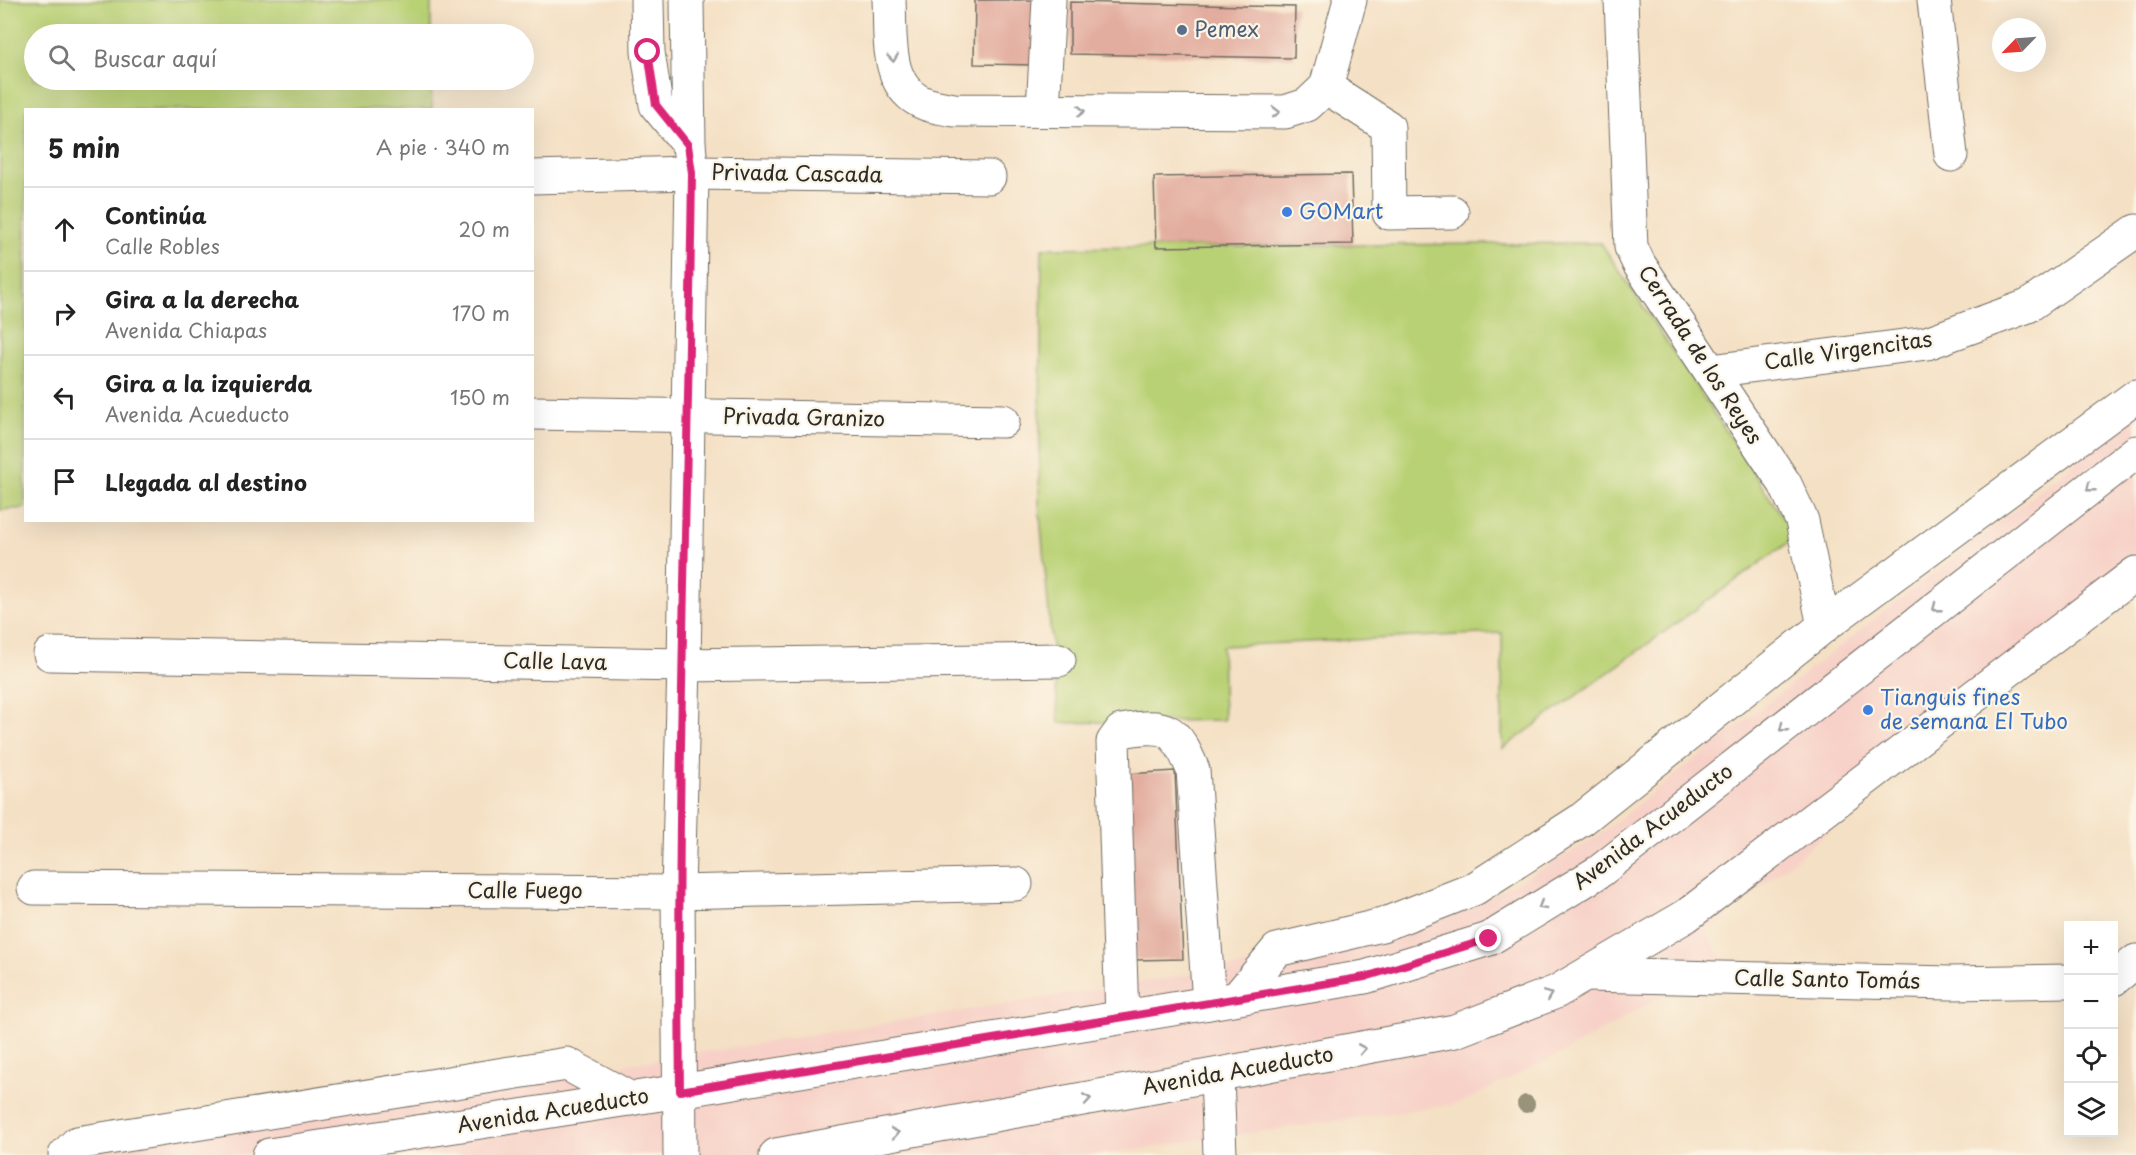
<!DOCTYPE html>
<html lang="es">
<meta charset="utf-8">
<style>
body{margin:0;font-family:"Playpen Sans",sans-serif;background:#f2f2f2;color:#222}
.controls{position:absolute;right:18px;bottom:18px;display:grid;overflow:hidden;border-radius:0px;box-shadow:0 6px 24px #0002}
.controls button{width:54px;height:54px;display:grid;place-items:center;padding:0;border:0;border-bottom:2px solid #e0e0e0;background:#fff;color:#222;font:30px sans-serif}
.compass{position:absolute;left:1992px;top:18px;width:54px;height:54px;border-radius:50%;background:#fff;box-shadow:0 6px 24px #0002;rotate:245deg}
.stop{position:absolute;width:18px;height:18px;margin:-14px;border:4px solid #db2777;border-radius:50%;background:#fff}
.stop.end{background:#db2777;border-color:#fff;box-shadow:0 2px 6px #0008}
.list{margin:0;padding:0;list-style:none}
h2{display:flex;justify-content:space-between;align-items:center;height:78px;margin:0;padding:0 24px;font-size:26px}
h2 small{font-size:20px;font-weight:400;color:#767676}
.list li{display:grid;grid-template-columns:39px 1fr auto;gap:18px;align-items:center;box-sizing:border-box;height:84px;padding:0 24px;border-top:2px solid #e0e0e0}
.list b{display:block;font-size:22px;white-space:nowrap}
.list p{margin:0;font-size:20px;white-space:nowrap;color:#767676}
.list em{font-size:20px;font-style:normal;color:#767676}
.icon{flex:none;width:33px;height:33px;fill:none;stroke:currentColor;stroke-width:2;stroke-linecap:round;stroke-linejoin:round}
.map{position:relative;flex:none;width:2136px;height:1155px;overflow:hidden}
.search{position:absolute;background:#fff;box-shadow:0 6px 24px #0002;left:24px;top:24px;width:510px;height:66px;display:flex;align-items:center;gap:15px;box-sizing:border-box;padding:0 21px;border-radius:33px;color:#767676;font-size:22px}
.panel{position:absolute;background:#fff;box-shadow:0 6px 24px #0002;left:24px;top:108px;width:510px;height:414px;border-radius:0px}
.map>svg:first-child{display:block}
</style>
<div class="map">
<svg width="2136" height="1155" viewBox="0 0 2136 1155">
<rect width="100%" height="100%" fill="#fcf5e5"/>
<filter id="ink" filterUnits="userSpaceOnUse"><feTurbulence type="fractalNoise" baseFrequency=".0167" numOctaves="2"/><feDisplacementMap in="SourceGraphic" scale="12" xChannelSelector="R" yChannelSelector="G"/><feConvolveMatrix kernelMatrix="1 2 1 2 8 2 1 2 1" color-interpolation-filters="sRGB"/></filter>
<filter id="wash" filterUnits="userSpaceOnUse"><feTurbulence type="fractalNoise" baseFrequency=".008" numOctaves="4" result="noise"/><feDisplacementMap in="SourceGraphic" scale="24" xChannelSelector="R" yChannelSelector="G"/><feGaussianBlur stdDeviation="1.35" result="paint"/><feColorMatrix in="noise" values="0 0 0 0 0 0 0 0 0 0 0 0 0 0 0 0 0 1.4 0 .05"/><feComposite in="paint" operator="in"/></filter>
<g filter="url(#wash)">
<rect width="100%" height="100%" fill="#f4e0c4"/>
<path fill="#f7d1c7" d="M2136,415v164l-430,353 17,29 -149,86 -114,56 -362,52h-1033l1283,-206 137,-49 106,-59z"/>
<g fill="#b9d175" stroke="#727e50" stroke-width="1.5">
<path d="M0,0h431v34h-397v46h397l1,29 -406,1 -1,398 -25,2z"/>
<path d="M1601,243l195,294 -294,212v-116l-280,13 2,74 -165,3 -20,-218 3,-257z"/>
</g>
<g id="blocks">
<g fill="#e2ac9e">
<path d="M975,0h61v65l-62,-1z"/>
<path d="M1070,2l225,5 -1,51 -224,-4z"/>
<path d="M1351,174l2,70 -197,3 -2,-70z"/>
<path d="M1175,771l8,188 -48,1 -8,-186z"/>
</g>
</g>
</g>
<g filter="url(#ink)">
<use href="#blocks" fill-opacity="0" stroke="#716a61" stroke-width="1.5"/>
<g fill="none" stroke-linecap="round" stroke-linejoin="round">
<g stroke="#716a61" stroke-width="35">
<g id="minor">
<path d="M647,0l1,52 8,53 33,40"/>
<path d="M889,0c2,36 -5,89 37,104 9,3 19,4 28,6l331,2 22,-7 19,-18 24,-87"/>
<path d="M1621,0l10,247 8,17 146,220 17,37 22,105"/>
<path d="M1934,0l17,155"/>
<path d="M1326,87l62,40 1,86 63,-1"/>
<path d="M1043,110l6,-110"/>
<path d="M532,177l160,-4 297,4"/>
<path d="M1711,371l216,-28 101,-37 108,-75"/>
<path d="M532,413l471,8"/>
<path d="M50,654l634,11 375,-5"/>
<path d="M34,888l644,4 338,-8"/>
<path d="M1586,975l365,8 117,-2"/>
<path d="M2114,979l22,-18"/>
<path d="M1237,998l40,-48 105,-25 92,-36 107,-69 243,-194 312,-230"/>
<path d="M1122,1017l-9,-275 8,-11c46,-8 54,-4 72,39l16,233"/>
<path d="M1217,1076l3,79"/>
<path d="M65,1155l12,-12 490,-79 64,35"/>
<path d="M269,1155l411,-64 685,-114 124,-38 111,-68 536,-419"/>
<path d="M680,1155l-2,-263 6,-227 8,-492 -3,-28 -2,-145"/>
<path d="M776,1155l679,-124 101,-39 130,-76 450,-343"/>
</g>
</g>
<use href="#minor" stroke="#fff" stroke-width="33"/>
</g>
<circle fill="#99937a" cx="1526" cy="1104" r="9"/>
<defs><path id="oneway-chevron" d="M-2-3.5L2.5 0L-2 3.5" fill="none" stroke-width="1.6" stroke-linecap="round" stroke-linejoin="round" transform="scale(1.5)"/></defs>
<g stroke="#a0a0a0">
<use href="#oneway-chevron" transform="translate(893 58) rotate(84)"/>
<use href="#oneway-chevron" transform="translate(1081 111)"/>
<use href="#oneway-chevron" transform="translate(1276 112) rotate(-1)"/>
<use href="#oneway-chevron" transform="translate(2090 488) rotate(142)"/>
<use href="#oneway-chevron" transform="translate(1936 608) rotate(142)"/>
<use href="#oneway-chevron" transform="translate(1783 728) rotate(142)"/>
<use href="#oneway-chevron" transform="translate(1542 906) rotate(149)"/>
<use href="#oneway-chevron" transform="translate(1548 995) rotate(-22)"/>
<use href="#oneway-chevron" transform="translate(1362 1049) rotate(-10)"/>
<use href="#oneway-chevron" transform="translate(1087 1099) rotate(-10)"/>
<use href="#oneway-chevron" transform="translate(895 1133) rotate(-10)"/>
</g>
</g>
<g fill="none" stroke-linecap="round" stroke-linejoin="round" filter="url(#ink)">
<path stroke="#db2777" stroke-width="8" d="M648,52l8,53 32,40 4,28c-4,306 -16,612 -12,918l685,-114 124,-38"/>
</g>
<circle fill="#5c6f8a" stroke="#fcf5e5" stroke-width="2" cx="1182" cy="30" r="6"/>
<g fill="#3f7fe0" stroke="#fcf5e5" stroke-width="2">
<circle cx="1287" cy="212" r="6"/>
<circle cx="1868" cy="710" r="6"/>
</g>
<g text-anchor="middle" stroke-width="4.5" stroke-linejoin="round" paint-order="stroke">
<g font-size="21" fill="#4e5e75" stroke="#fcf5e5" text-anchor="start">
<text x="1194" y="37">Pemex</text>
</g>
<g font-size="21" fill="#2b2b2b" stroke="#fcf5e5">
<text transform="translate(797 174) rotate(1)" y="7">Privada Cascada</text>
<text transform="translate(1848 351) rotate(-8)" y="7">Calle Virgencitas</text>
<text transform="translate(1700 355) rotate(57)" y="7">Cerrada de los Reyes</text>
<text transform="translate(804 418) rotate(1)" y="7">Privada Granizo</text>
<text transform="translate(555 662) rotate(1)" y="7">Calle Lava</text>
<text transform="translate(1653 827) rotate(-37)" y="7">Avenida Acueducto</text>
<text x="525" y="898">Calle Fuego</text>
<text transform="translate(1827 980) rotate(1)" y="7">Calle Santo Tomás</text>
<text transform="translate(1238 1071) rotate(-10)" y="7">Avenida Acueducto</text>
<text transform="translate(553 1111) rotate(-9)" y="7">Avenida Acueducto</text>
</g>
<g font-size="21" fill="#366cbe" stroke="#fcf5e5" text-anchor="start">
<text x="1299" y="219">GOMart</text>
<text x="1880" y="705">Tianguis fines<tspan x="1880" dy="24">de semana El Tubo</tspan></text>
</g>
</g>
</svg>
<div class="controls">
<button>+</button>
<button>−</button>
<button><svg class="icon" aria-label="locate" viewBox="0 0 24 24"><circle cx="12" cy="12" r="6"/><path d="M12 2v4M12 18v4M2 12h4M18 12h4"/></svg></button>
<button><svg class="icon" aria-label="layers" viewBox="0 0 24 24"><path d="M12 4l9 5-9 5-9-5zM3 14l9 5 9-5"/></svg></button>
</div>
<svg class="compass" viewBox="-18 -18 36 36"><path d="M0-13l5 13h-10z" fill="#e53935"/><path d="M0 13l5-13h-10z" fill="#767676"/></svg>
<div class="stop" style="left:648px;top:52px"></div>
<div class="stop end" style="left:1489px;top:939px"></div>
<div class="search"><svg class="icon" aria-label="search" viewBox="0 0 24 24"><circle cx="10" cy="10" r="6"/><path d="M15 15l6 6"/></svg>Buscar aquí</div>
<section class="panel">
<h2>5 min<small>A pie · 340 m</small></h2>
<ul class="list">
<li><svg class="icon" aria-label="ahead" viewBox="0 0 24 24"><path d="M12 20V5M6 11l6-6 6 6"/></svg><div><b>Continúa</b><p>Calle Robles</p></div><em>20 m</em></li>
<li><svg class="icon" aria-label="right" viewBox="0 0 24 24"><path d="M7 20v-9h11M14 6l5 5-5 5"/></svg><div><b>Gira a la derecha</b><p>Avenida Chiapas</p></div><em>170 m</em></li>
<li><svg class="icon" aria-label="left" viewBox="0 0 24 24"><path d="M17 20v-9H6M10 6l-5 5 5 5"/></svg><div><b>Gira a la izquierda</b><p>Avenida Acueducto</p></div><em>150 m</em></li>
<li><svg class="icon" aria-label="arrive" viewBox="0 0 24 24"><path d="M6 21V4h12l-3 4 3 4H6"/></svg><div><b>Llegada al destino</b></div></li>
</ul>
</section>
</div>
